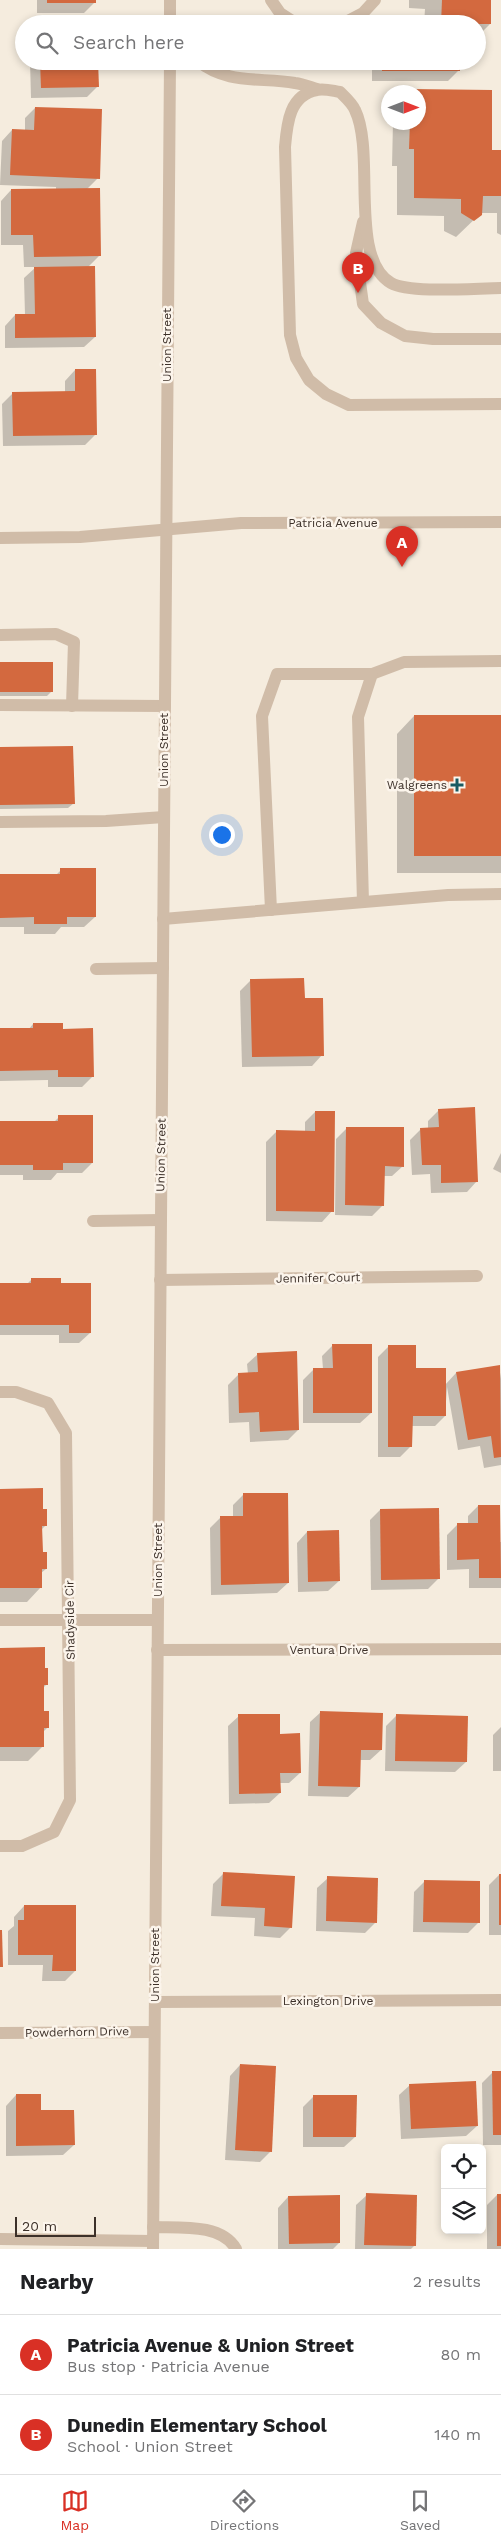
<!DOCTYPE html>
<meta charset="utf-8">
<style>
body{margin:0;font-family:"Work Sans",sans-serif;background:#f2f2f2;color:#202124}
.controls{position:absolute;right:15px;bottom:15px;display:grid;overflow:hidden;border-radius:8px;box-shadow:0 2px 8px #0003}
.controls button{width:45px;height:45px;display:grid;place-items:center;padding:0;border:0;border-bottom:1px solid #e0e0e0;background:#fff;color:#202124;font:25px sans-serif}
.compass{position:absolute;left:381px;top:85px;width:45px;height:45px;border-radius:50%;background:#fff;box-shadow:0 2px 8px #0003;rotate:90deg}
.scale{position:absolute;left:15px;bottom:12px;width:81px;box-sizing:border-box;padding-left:5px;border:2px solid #3c3029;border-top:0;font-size:14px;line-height:18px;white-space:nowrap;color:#3c3029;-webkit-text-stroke:4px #fcf5ec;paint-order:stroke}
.you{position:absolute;left:221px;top:834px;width:18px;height:18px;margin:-12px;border:4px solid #fff;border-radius:50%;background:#1a73e8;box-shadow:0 0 0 8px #1a73e833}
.badge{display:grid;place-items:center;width:32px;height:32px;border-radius:50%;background:#d93025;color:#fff;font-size:16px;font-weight:700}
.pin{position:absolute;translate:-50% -41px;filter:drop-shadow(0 1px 2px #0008)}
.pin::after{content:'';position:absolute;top:26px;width:18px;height:15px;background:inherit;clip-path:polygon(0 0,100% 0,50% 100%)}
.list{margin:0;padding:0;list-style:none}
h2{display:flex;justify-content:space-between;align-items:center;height:65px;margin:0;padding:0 20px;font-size:21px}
h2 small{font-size:16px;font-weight:400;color:#757577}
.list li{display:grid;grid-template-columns:32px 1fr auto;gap:15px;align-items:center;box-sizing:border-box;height:80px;padding:0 20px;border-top:1px solid #e0e0e0}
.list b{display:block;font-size:19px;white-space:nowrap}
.list p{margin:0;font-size:16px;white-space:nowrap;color:#757577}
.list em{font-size:16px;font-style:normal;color:#757577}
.icon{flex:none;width:28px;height:28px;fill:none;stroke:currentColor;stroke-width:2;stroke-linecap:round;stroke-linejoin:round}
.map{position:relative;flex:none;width:501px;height:2249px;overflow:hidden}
.search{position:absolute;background:#fff;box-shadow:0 2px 8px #0003;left:15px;right:15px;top:15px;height:55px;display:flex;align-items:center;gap:12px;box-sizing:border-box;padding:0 18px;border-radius:28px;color:#757577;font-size:19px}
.sheet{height:225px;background:#fff}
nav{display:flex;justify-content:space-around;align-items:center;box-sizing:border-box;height:70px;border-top:1px solid #e0e0e0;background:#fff;font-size:14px;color:#757577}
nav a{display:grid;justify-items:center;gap:2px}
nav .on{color:#d93025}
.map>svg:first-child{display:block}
</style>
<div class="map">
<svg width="501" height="2249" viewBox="0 0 501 2249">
<rect width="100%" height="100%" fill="#f5ecde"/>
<g fill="#0003">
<path d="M37,0h58v2l-11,11h-47z"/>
<path d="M409,0h81v24l-13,13v-13h-53l1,-15 -16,-1z"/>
<path d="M30,61h67l1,25 -11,11 -56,1z"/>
<path d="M372,61h87v9l-11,11h-76z"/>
<path d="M411,90l80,1v60h10v84l-4,-2v-20h-16l-25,24 -12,-6v-15l-47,-1v-49h-5l1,-44h25v-30h-9z"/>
<path d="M35,108l63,70 -11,11 12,67 -11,11 7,70 -11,10 -79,1v-22l10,-11h10l-1,-37 12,-11h-12l-1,-22h-22v-44l10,-11h45v-3l-56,-2 2,-44 10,-11 13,1v-13z"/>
<path d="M75,370l20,65 -10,10 -82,1 -1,-42 11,-11h52v-12z"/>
<path d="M0,663l52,28 -5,5h-47z"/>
<path d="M414,716h87v157h-104v-139z"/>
<path d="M0,748l74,55 -6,5 -68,1z"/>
<path d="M61,870l34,47 -11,10h-23l-6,7h-31v-7h-24v-52h56z"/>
<path d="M251,980l53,19 18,56 -10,11 -70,1 -2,-76z"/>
<path d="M33,1024l29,6 31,46 -11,11h-34v-7l-48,1v-52h29z"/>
<path d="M439,1110l38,71 -10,11 -36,1 -1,-19 -18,1 -2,-35 11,-11h7v-8z"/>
<path d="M315,1112l17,99 -10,11 -56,-1v-79l11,-11 28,1v-10z"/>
<path d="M59,1117l33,46 -10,10h-25l-6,7h-28v-5h-23v-53h54z"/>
<path d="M347,1128l56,38 -11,10h-9v29l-11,11 -37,-1 1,-76z"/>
<path d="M501,1153v20l-8,-4z"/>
<path d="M32,1279l28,6 30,48 -11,10h-20v-8h-59v-51h27z"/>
<path d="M333,1345l38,68 -11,10h-57v-43l11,-11h9l-1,-13z"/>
<path d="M389,1346l25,23 31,16 11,-12 43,-7 2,13v86l-17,3 -4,-22 -22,4 -11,-63 -2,29 -10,10h-24v20l-11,11h-22v-100z"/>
<path d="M258,1354l40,76 -10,10 -38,2 -1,-20 -20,1 -1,-38 11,-11h9l-1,-10z"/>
<path d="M0,1490l42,21 4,14 -5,5 1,24 4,15 -5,4v14l-14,15h-27z"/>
<path d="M243,1495l45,88 -11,10 -66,2 -1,-67 11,-11h12v-12z"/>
<path d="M478,1506l20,36h3v46h-32v-19l-22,1v-35l10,-10 11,-1v-8z"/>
<path d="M380,1510l58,69 -10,10 -57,1 -1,-70z"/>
<path d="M307,1532l32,49 -11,10 -30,1 -1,-49z"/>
<path d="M0,1649l47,35 -4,4v24l5,15 -5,5v14l-15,15h-28z"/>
<path d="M321,1712l60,38 -11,10h-11v27l-11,10 -40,-1 2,-74z"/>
<path d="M397,1715l69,47 -11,10 -70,-1 1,-45z"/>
<path d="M239,1716l40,19 21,38 -11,10h-10l1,10 -11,10 -40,1 -1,-78z"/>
<path d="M501,1727v44h-8v-36z"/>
<path d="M223,1874l68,53 -11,11 -26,-2 1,-18 -44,-2 2,-32z"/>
<path d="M499,1875h2v60h-12v-50z"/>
<path d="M328,1878l47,45 -10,10 -49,-2 1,-43z"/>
<path d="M425,1881l53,42 -10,10 -55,-1 1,-40z"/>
<path d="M24,1906l51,65 -10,10h-23l1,-16h-35v-34l6,-5v-9z"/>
<path d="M240,2065l31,86 -11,11 -35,-2 5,-84z"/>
<path d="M493,2072h8v73h-18l-1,-62z"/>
<path d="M410,2085l67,41 -11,10 -65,3 -2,-44z"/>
<path d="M16,2095l23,16 35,34 -11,10 -57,1v-50z"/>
<path d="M314,2096l41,41 -11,10h-41v-40z"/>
<path d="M367,2195l47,51 -3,3h-56l1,-44z"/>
<path d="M497,2195h4v54h-14v-44z"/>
<path d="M288,2197l51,46 -6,6h-55v-41z"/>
</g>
<g fill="#d3693f">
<rect x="47" y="0" width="49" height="3"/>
<path d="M442,0h49v24h-50z"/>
<path d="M40,61h58l1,26 -58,1z"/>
<rect x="382" y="61" width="78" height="10"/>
<path d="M411,89l81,1v60h9v46h-18l-1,19 -8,6 -13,-8v-14l-47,-1v-49h-5l1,-27h8v-30h-7z"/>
<path d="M35,107l67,2 -2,70 -90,-4 2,-46 22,1z"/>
<path d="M100,188l1,68 -67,1 -1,-22h-22v-46z"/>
<path d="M95,266l1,71 -81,1v-24h20l-1,-47z"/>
<path d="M75,369h21l1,66 -84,1 -1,-44 63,-1z"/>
<rect x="0" y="662" width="53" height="30"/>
<rect x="414" y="715" width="87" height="141"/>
<path d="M73,746l2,58 -75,1v-58z"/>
<path d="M60,868h36v49h-29v7h-33v-7l-34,1v-44h60z"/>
<path d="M304,978l1,20h18l1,58 -72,1 -2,-78z"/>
<path d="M33,1023h30v6l30,-1 1,49h-36v-7l-58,1v-43h33z"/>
<path d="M475,1107l3,75 -37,1v-18h-19l-2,-37 19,-1 -1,-18z"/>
<path d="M315,1111h20l-1,101 -58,-1v-81l39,1z"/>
<path d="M58,1115h35v48h-30v7h-30v-5h-33v-44h58z"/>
<path d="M346,1127h58v40l-19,-1 -1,40 -39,-1z"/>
<path d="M31,1278h30v5h30v50h-22v-8h-69v-42h31z"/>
<path d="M332,1344h40v69h-59v-45h20z"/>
<path d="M388,1345h28v23h30v48h-33l-1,31h-24z"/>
<path d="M297,1351l2,79 -39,2 -1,-20 -20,1 -1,-40 20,-1 -1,-19z"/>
<path d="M500,1365l1,92 -7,1 -3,-22 -23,4 -12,-68z"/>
<path d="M43,1488v21h4v17h-5l1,26h4v17h-5v19h-42v-99z"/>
<path d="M243,1493h45l1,90 -68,2 -1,-69h23z"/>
<path d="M478,1505h22l1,73h-22v-19l-22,1v-37h21z"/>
<path d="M439,1508l1,71 -59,1 -1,-71z"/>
<path d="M339,1530l1,51 -32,1 -1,-51z"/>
<path d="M45,1647v21h3v17h-4v26h5v17h-5v19h-44v-99z"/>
<path d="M320,1711l63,2 -1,37h-21l-1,37 -42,-1z"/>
<path d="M238,1714h42v20l20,-1 1,40h-21l1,20 -42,1z"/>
<path d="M396,1714l72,2 -1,46 -72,-1z"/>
<path d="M223,1872l72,4 -3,52 -28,-2 1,-18 -44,-2z"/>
<rect x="499" y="1874" width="2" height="51"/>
<path d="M327,1876l51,2 -1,45 -51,-2z"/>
<path d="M424,1880l56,1v42l-57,-1z"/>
<path d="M24,1905h52v66h-24l1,-16h-35v-35h6z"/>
<path d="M0,1930h2l1,37h-3z"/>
<path d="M240,2064l36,2 -4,86 -37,-2z"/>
<path d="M492,2071h9v64h-8z"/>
<path d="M476,2081l2,45 -67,3 -2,-45z"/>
<path d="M16,2094h25v16h33l1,35 -59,1z"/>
<path d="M313,2095h44l-1,42h-43z"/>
<path d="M366,2193l51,2 -1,51 -52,-1z"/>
<rect x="497" y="2194" width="4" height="52"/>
<path d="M340,2195v48l-51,1 -1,-48z"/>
</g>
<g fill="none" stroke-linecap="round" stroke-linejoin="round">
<g stroke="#d0bca8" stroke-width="12">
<path d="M271,0l9,13 17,11"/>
<path d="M170,24v-24"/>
<path d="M342,24l21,-11 12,-13"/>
<path d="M198,61c29,24 63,16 97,22 8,1 15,4 22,6"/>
<path d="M363,222l-7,31 7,51 18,19 24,13 28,3h68"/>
<path d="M501,288c-24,0 -91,6 -110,-5 -43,-25 -15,-130 -36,-173 -3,-7 -10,-13 -15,-18 -7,-1 -16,-4 -23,-2 -28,5 -30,34 -32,57l5,188 6,23 13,22 17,14 23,11 152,-1"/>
<path d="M0,538l80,-1 161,-14 260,-1"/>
<path d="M0,635l56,-1 18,8 -2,64"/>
<path d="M0,705l165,1"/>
<path d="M0,822l106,-1 58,-4"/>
<path d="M363,902l-5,-185 14,-43 32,-12 97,-1"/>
<path d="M271,910l-9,-194 15,-42h95"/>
<path d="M163,919l285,-24 53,-1"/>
<path d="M96,969l67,-1"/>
<path d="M93,1221l68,-1"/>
<path d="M160,1280l317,-4"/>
<path d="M0,1392h16l32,11 18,30 4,367 -16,32 -32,14h-22"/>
<path d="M0,1620h157"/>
<path d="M157,1650l344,-1"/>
<path d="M155,2002l346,-2"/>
<path d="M0,2033l154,-1"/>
<path d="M153,2227c26,1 68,-4 83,22"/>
<path d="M0,2239l153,2"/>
<path d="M153,2249l17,-2188"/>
</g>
</g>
<path fill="#195b63" stroke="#fcf5ec" stroke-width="2" d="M454.5 777.5h5v5h5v5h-5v5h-5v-5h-5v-5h5z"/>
<g text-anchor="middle" stroke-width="5" stroke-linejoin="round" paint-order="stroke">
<g font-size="12" fill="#3c3029" stroke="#fcf5ec">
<text transform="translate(167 345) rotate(-90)" y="4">Union Street</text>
<text x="333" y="527">Patricia Avenue</text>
<text transform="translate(164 750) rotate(-90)" y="4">Union Street</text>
<text transform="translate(161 1155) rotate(-89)" y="4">Union Street</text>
<text transform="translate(318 1278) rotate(-1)" y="4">Jennifer Court</text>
<text transform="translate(158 1560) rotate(-90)" y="4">Union Street</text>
<text transform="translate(70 1620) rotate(-91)" y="4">Shadyside Cir</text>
<text x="329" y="1654">Ventura Drive</text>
<text transform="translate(155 1965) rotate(-90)" y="4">Union Street</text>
<text x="328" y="2005">Lexington Drive</text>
<text transform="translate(77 2032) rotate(-1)" y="4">Powderhorn Drive</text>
</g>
<g font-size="12" fill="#3c3029" stroke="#fcf5ec" text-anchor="end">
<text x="447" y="789">Walgreens</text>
</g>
</g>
</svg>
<div class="controls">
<button><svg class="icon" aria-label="locate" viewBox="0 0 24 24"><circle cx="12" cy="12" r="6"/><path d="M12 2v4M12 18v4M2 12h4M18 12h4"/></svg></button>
<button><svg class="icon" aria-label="layers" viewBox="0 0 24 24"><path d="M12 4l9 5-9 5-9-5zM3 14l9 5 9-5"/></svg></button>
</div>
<svg class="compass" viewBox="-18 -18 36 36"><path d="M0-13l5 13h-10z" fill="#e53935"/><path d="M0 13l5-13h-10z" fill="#757577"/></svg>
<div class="scale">20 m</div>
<div class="you"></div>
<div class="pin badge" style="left:402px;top:567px">A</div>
<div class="pin badge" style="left:358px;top:293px">B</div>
<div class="search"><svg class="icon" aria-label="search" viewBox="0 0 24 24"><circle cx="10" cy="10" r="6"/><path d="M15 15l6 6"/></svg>Search here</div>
</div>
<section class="sheet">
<h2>Nearby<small>2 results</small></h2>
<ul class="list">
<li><span class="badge">A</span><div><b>Patricia Avenue &amp; Union Street</b><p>Bus stop · Patricia Avenue</p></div><em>80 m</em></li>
<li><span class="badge">B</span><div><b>Dunedin Elementary School</b><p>School · Union Street</p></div><em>140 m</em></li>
</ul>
</section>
<nav>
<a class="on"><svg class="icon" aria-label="map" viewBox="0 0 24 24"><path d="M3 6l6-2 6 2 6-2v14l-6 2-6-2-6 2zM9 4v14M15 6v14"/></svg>Map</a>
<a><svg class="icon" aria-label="directions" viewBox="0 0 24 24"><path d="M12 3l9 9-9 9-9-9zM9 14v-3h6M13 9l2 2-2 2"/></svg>Directions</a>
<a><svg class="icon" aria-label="saved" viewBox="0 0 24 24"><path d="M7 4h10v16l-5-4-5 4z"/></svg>Saved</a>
</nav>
